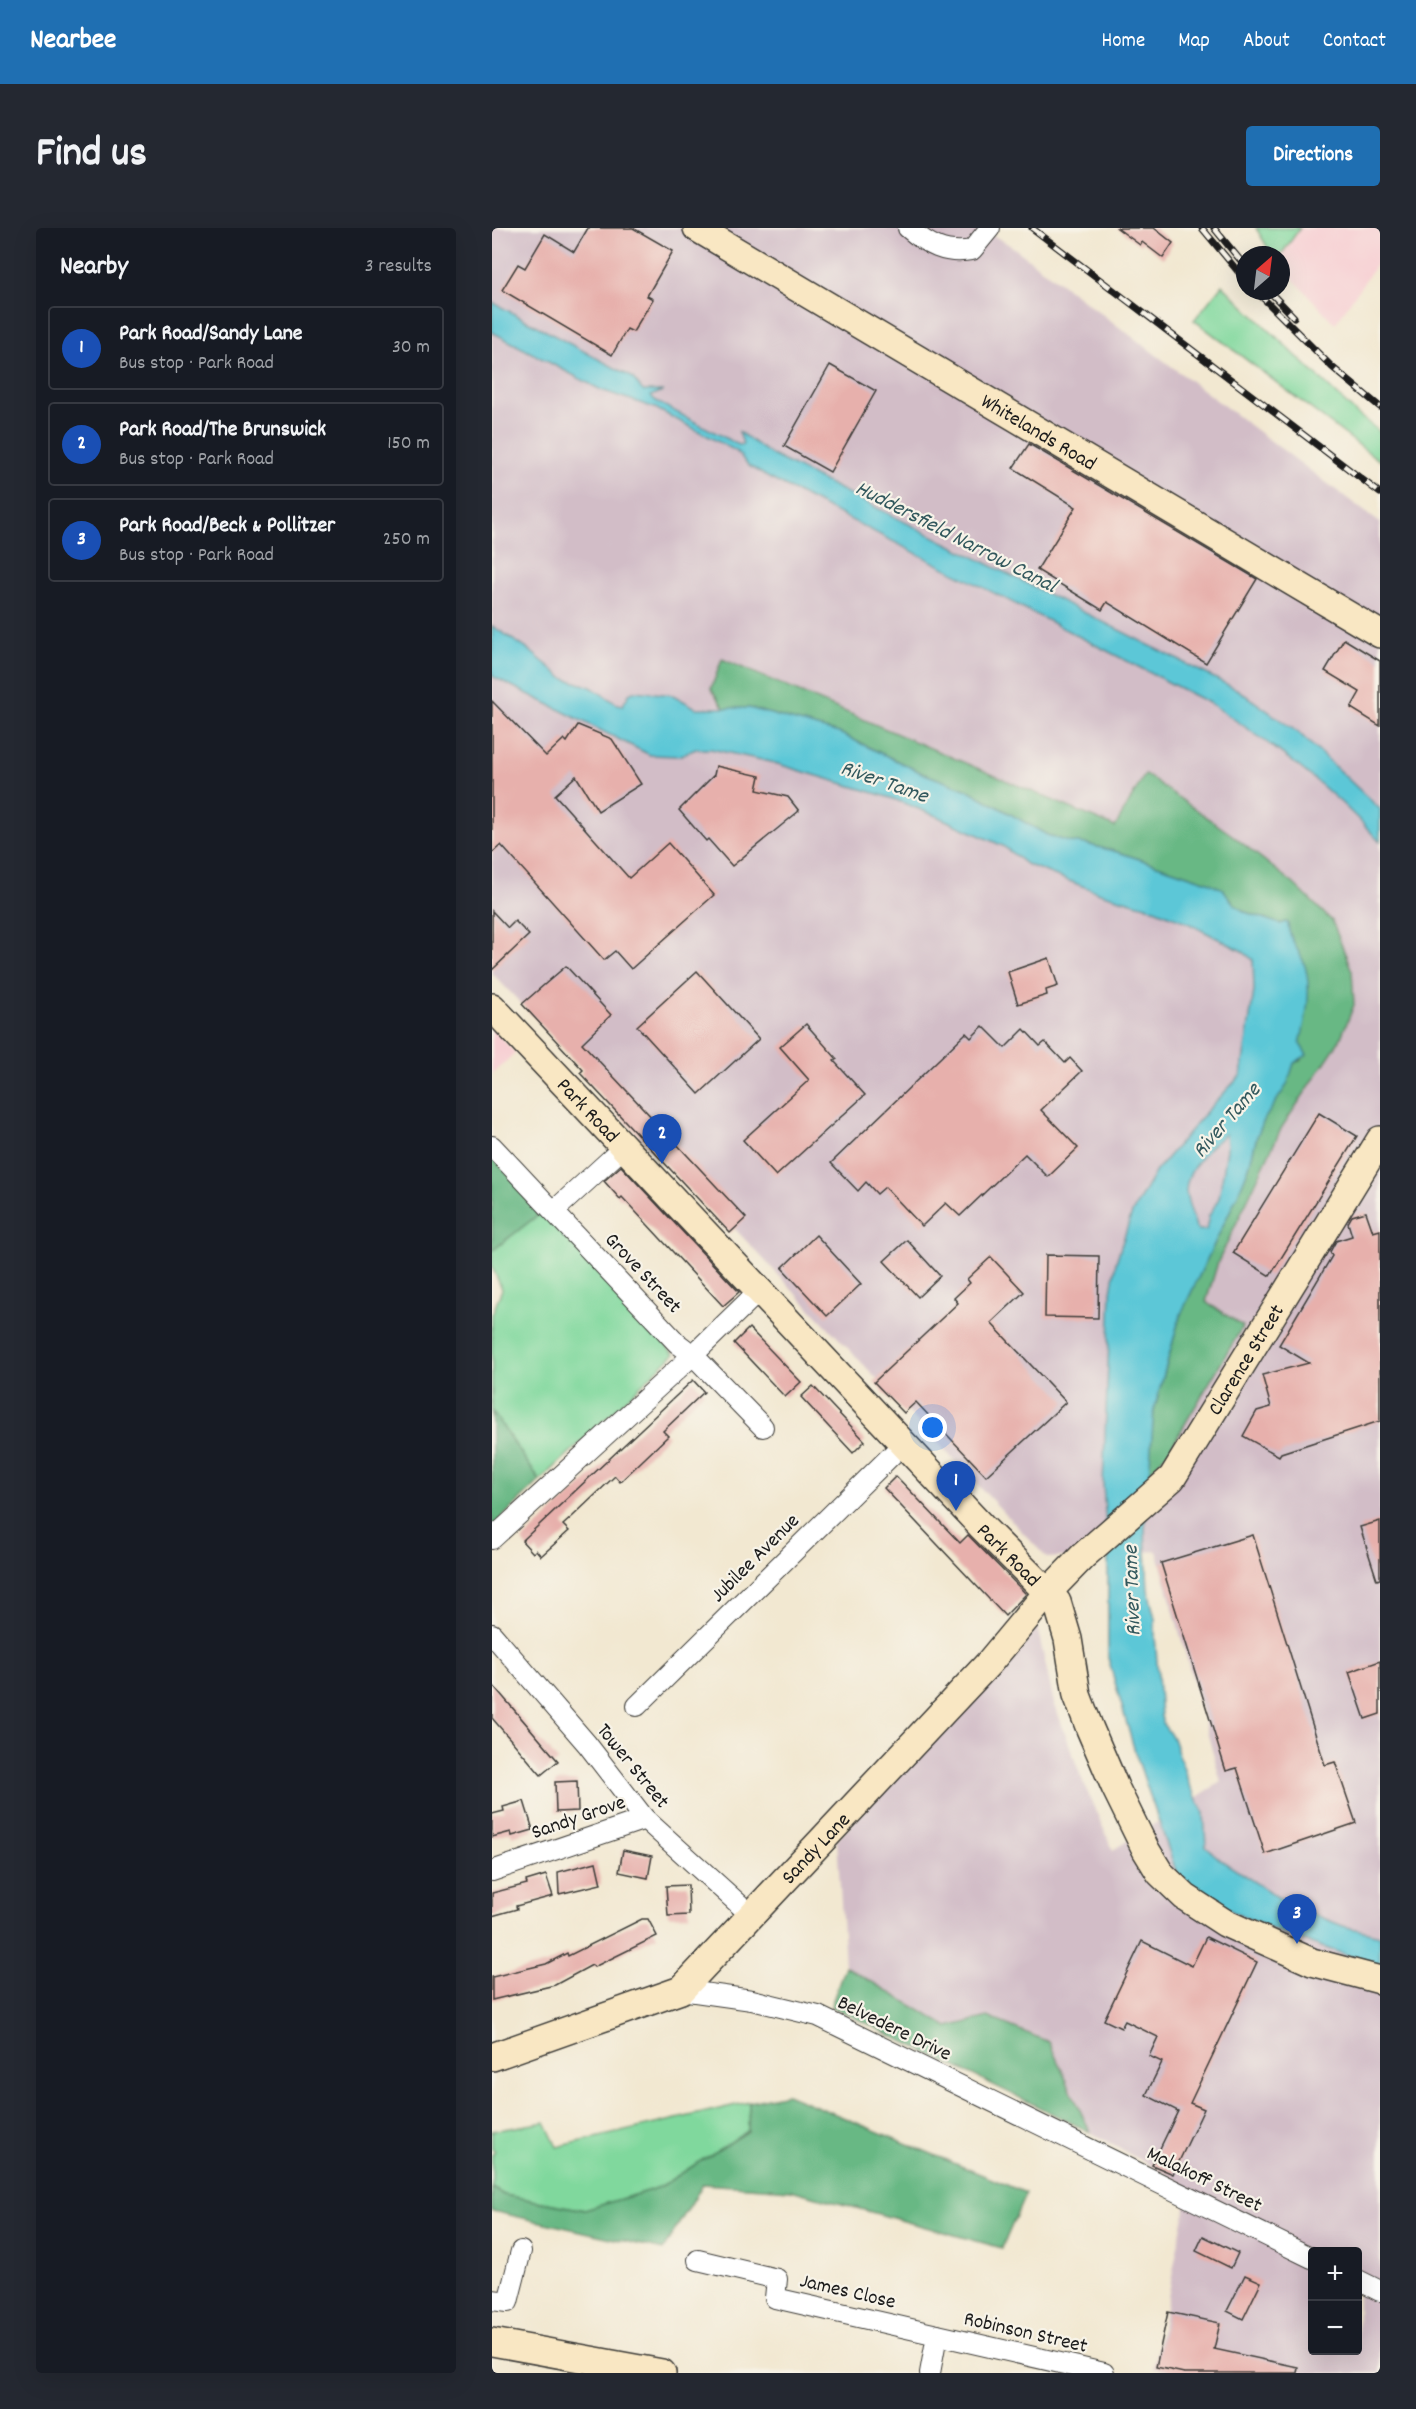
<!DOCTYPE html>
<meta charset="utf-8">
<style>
body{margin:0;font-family:Dekko,sans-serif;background:#242831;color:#f1f3f6}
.controls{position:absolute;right:18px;bottom:18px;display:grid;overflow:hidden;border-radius:6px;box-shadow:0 6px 24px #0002}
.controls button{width:54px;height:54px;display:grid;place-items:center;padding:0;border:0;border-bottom:2px solid #363941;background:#171b24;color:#f1f3f6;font:30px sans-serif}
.compass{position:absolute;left:744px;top:18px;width:54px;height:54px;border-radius:50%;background:#171b24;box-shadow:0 6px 24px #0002;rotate:28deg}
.you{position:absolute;left:441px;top:1200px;width:21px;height:21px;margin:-15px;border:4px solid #fff;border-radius:50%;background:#1a73e8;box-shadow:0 0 0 9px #1a73e833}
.badge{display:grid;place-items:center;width:39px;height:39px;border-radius:50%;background:#1f6fb2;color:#fff;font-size:20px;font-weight:700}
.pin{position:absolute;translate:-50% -50px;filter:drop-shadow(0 2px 3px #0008)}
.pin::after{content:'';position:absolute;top:32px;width:21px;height:18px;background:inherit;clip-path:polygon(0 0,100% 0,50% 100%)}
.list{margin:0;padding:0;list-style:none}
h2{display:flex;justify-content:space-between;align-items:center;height:78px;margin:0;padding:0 24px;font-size:26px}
h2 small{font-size:20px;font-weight:400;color:#9ea1a6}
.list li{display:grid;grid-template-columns:39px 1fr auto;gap:18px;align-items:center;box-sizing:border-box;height:84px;margin:0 12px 12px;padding:0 12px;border:2px solid #363941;border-radius:6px}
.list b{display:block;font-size:22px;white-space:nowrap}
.list p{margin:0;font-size:20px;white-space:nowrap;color:#9ea1a6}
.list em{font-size:20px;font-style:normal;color:#9ea1a6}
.map{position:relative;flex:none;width:888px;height:2145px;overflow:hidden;border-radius:6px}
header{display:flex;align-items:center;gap:36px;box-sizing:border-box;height:84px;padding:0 30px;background:#1f6fb2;color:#fff}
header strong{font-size:28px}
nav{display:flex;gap:33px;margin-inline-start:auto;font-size:21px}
.intro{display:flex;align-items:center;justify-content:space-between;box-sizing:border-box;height:144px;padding:0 36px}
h1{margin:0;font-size:42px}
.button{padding:15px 27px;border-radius:6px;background:#1f6fb2;color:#fff;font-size:21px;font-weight:700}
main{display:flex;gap:36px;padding:0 36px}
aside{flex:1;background:#171b24;border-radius:6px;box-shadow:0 6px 24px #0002}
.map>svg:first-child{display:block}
</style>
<header>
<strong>Nearbee</strong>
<nav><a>Home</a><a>Map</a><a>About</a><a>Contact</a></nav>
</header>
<div class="intro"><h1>Find us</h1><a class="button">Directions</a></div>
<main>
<aside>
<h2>Nearby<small>3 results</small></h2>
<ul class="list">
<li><span class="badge" style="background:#1a4fb4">1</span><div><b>Park Road/Sandy Lane</b><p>Bus stop · Park Road</p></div><em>30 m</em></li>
<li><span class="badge" style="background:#1a4fb4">2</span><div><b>Park Road/The Brunswick</b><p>Bus stop · Park Road</p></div><em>150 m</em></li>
<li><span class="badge" style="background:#1a4fb4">3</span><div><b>Park Road/Beck &amp; Pollitzer</b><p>Bus stop · Park Road</p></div><em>250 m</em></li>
</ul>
</aside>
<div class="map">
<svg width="888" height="2145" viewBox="0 0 888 2145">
<rect width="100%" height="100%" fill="#f7f3e8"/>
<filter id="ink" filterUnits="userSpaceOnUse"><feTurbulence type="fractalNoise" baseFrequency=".0167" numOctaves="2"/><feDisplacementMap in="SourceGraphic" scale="12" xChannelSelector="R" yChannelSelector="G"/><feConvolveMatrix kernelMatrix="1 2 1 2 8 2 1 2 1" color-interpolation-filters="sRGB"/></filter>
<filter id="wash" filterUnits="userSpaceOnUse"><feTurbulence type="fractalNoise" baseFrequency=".008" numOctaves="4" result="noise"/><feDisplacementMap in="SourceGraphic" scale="24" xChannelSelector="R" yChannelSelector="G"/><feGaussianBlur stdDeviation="1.35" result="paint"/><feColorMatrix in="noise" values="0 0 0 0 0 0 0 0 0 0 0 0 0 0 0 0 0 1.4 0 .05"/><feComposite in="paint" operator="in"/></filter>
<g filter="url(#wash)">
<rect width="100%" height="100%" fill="#f2e8d1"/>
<g fill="#f7cfd3">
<path d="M808,0h80v31l-45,65 -54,-58v-11z"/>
<path d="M0,800l23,25 -23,21z"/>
</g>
<path fill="#d2bdc7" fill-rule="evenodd" d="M0,0h488l30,17 370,278v1850h-204l-22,-5 31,-158v-25l-95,-53 -41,-90 -61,-25 -40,10 -103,-61 -8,-126 200,-214 17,77 29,79 30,68 108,-68 -64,-231 -110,7 -555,-585v-75l2,-2 -2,-2zM820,2024h46v98h-46z"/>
<g fill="#80d89d" stroke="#4e7a5c" stroke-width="1.5">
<path d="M764,0h44l-19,27h-9z"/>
<path d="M730,57l134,128 24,19v29l-186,-141z"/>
<path d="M51,983l131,143 -134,127 -48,-70v-96l10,-26 -10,-22v-16z"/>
<path d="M257,1874l-1,29 -88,56 -75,23 -81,-15 -12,-7v-32l3,-5 -3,-2v-18l53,-9 12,25z"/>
</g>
<g fill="#68b884" stroke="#426a50" stroke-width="1.5">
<path d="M230,431l393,168 30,-53 87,61 62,49 38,37 20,50 2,34 -14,35 -58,87 -64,135 -12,40 37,24 -74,125 -21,24 6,-65 26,-94 58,-122 11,-27 8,-31 8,-18 21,-33 8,-22 8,-3 1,-10 -3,-6 7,-46 -21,-76 -6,2 -35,-12 -11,-8 -5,-8 -21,-14 -87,-29 -35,-9 -17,-2 -22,-7 -77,-44 -48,-18 -83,-40 -90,-25 -24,1 -14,-20z"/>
<path d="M0,929l51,54 -51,40z"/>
<path d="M0,1183l48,70 -48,46z"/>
<path d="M353,1738l103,61 40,-10 61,25 41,90 -259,-126z"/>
<path d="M295,1866l239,99 -24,55 -211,-58 -88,-6 -40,66 -171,-39v-23l12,7 81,15 75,-23 88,-56 1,-29z"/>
</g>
<g fill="#5cc7d7" stroke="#3c727a" stroke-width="1.5" fill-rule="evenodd">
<path d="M0,74l140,75 11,14h20l-12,5 6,6 82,43 4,-1 -4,-12 33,23 466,235 62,44 80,75v33c-49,-55 -106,-96 -167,-137l-444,-227 -20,-12 -13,-15 -81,-43 -54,-18 -109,-58z"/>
<path d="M0,398l37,24 34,28 28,9 26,17 6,1 6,-11 6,-3 38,4 23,13h53l90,25 83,40 48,18 77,44 22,7 17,2 35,9 87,29 15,7 11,15 11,8 35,12 6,-2 2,1c0,14 11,27 16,40 9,25 2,56 -4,81l7,11 -13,8 -7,22 -22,33 -8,18 -8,31 -11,27 -58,122 -26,94 -9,120 3,60 7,28v17l6,81 2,8 10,14 16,46 15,29 2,34 16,14 68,44 53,21 37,9v31l-94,-31 -49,-21 -35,-20 -25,-20 -42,-122 -27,-94v-101l-5,-73 8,-192 5,-30 16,-49 24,-42 50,-59 35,-37 13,-84 -1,-31 -11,-9 -58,-30 -35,-14 -49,-14 -74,-29 -23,-18 -69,-31 -43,-17 -120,-36 -60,-13h-15l-17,7 -29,-1 -158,-79zM734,906l1,15 -8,49 -10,18 -3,14h-7l-3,-3c-3,-11 -9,-25 -10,-36 0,-22 24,-45 40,-57z"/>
</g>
<g id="blocks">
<g fill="#e7b0ac">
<path d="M96,0h45l40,23 -26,45 6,3 -20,33 -6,-3 -15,26 -110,-65 16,-26 7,4 20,-34 29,18z"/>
<path d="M625,0h37l19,15 -10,15 -21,-16 -2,3z"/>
<path d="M338,137l46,26 -46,81 -46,-26z"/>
<path d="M537,216l228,135 -51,84 -99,-61 -5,8 -65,-40 39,-63 -63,-39z"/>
<path d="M852,411l36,22v65l-29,-18 9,-16 -35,-21z"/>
<path d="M0,473l54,55 18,-17 3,3 11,-17 34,14 29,45 -43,27 -22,-35 -21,19 74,83 39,-35 46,52 -83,74 -16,-18 -11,9 -103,-115 -9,8z"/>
<path d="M224,538l44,10 -3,14 31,7 11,14 -67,55 -24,-27 -2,2 -27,-31 35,-35z"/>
<path d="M0,683l16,17 7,-7 14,14 -37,35z"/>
<path d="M557,730l9,28 -12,4 1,5 -29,9 -10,-32z"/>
<path d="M74,738l45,49 -29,28 164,175 -16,15 -150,-160 3,-3 -61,-66z"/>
<path d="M205,743l62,68 -60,55 -62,-68z"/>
<path d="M314,796l31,35 -3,2 31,34 -89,81 -33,-36 66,-60 -29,-33z"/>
<path d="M491,798l22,22 19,-19 16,17 5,-4 20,21 5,-5 12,13 -41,39 37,38 -30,29 -23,-23 -65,62 -14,-13 -24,23 -37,-39 -8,7 -11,-12 -8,9 -27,-28 135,-130 5,5z"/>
<path d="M827,885l38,23 -87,140 -37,-23z"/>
<path d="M129,938l118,126 -16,14 -101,-109 -2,2 -16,-18z"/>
<path d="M874,984l7,20 7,-2v191l-99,32 -2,3 -36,-20 14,-25 14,-4 -9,-32 47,-12 -30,-18 53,-89 -2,-4 6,-11 16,-5 -4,-13 4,-7z"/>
<path d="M324,1007l45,49 -34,32 -45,-48z"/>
<path d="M415,1012l33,36 -22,21 -34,-36z"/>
<path d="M554,1027l53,1 -1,62 -53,-1z"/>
<path d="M499,1029l33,35 -33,31 75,79 -80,74 -70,-74 -12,11 -30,-31 84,-79 -4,-5 16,-15 -3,-4z"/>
<path d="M257,1100l52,54 -16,15 -51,-54z"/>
<path d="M201,1152l11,12 -41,39 5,5 -48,46 -5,-6 -42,40 -10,9 6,6 -28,25 -5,-6 -3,3 -11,-12z"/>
<path d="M321,1158l52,55 -12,12 -52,-56z"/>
<path d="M404,1248l64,67 8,-8 58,59 -21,22 -121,-128z"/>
<path d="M888,1293v58l-3,1 -17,-53z"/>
<path d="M761,1307l72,230 10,-3 21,61 -91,31 -28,-86 -11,3 -65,-208z"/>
<path d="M888,1433v53l-15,5 -16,-47z"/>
<path d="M0,1456l66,77 -17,14 -49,-57z"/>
<path d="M85,1553l1,30 -22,1 -1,-30z"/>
<path d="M32,1573l9,29 -21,6 -1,-4 -19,5v-23l12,-3 -1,-4z"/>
<path d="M131,1622l29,6 -4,22 -29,-6z"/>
<path d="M104,1634l5,22 -42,10 -1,-22z"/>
<path d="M54,1647l7,21 -37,10 1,3 -25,7v-23l35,-9 -1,-3z"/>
<path d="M196,1657l1,30 -21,1 -2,-30z"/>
<path d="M150,1691h6l9,17 -63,31 -2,-2 -37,20 -63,15v-23l54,-13 21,-11 1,3z"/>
<path d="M714,1709l51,25 -67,141 14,6 -31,65 -21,-9 26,-54 -32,-16 16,-33 -13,-6 9,-19 -33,-16 -4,7 -17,-8 38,-79 50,25z"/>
<path d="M711,2008l35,17 -7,15 -35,-17z"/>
<path d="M753,2047l16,7 -18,37 -16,-8z"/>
<path d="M676,2084l52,11 -6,26 84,18 -1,6h-113l-28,-6z"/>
</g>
</g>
</g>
<g filter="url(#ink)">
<use href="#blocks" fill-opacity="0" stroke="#3c3b37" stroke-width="1.5"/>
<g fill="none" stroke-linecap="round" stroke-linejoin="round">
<g stroke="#3c3b37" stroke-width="22">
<g id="street">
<path d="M416,0c20,17 37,27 64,22l18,-22"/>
<path d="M0,918l185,197 16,12 70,72"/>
<path d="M62,983l70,-64"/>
<path d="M0,1311l201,-184 67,-65"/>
<path d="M0,1406l95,110 58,75 106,96"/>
<path d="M145,1478l267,-263"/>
<path d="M0,1643l153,-52"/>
<path d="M189,1762l71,10 66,16 494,242"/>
<path d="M206,2032l79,19 -2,19 329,75"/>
<path d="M866,2052l22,11"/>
<path d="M0,2072l16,2 13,-51"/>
<path d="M438,2145l7,-38"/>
</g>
</g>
<g stroke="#3c3b37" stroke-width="30">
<g id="secondary">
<path id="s1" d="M205,0l683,406"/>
<path id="s2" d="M0,779l490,520 75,75 11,37 9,56 13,34 25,58 31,63 14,23 25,24 40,26 87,39 68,18"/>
<path id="s3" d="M0,1829l189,-67 307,-326 60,-72 35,-36 89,-78 208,-338"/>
<path d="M0,2114l170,31"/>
</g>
</g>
<use href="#street" stroke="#fff" stroke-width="20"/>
<use href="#secondary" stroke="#f9e7c3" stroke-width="27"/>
<g stroke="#1c1c1c" stroke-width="7">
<g id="rail">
<path d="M540,0l348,265"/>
<path d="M710,0l43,52"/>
<path d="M722,0l31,38"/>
<path d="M764,63l76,76 48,40"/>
<path d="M777,63l25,26"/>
</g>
</g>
<use href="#rail" stroke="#f7f3e8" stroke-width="4.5" stroke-dasharray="14" stroke-linecap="butt"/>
</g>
</g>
<g text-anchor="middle" stroke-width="4.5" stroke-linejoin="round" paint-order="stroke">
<g font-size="21" fill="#1c1c1c" stroke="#f7f3e8">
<text dy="7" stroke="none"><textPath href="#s1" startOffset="398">Whitelands Road</textPath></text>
<text dy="7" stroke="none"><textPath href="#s2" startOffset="141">Park Road</textPath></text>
<text transform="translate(152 1044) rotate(47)" y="7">Grove Street</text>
<text dy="7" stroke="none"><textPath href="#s3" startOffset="1050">Clarence Street</textPath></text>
<text dy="7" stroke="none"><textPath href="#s2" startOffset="753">Park Road</textPath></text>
<text transform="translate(262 1329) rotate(-45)" y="7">Jubilee Avenue</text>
<text transform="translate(142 1537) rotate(51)" y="7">Tower Street</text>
<text transform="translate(86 1588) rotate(-19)" y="7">Sandy Grove</text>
<text dy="7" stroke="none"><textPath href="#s3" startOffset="396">Sandy Lane</textPath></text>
<text transform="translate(403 1799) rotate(26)" y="7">Belvedere Drive</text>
<text transform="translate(713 1950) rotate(26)" y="7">Malakoff Street</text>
<text transform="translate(356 2062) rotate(13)" y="7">James Close</text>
<text transform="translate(534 2103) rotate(13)" y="7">Robinson Street</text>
</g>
<g font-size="22" font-style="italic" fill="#32585d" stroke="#f7f3e8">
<text transform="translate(465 307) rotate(27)" y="8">Huddersfield Narrow Canal</text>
<text transform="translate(393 552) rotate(19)" y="8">River Tame</text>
<text transform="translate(733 891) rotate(-49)" y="8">River Tame</text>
<text transform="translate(638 1363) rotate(-92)" y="8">River Tame</text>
</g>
</g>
</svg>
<div class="controls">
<button>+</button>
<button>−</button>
</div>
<svg class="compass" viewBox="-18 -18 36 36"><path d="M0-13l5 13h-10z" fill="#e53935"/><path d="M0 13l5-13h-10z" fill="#9ea1a6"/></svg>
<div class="you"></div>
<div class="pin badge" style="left:464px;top:1283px;background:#1a4fb4">1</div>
<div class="pin badge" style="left:170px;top:936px;background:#1a4fb4">2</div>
<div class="pin badge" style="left:805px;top:1716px;background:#1a4fb4">3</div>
</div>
</main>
